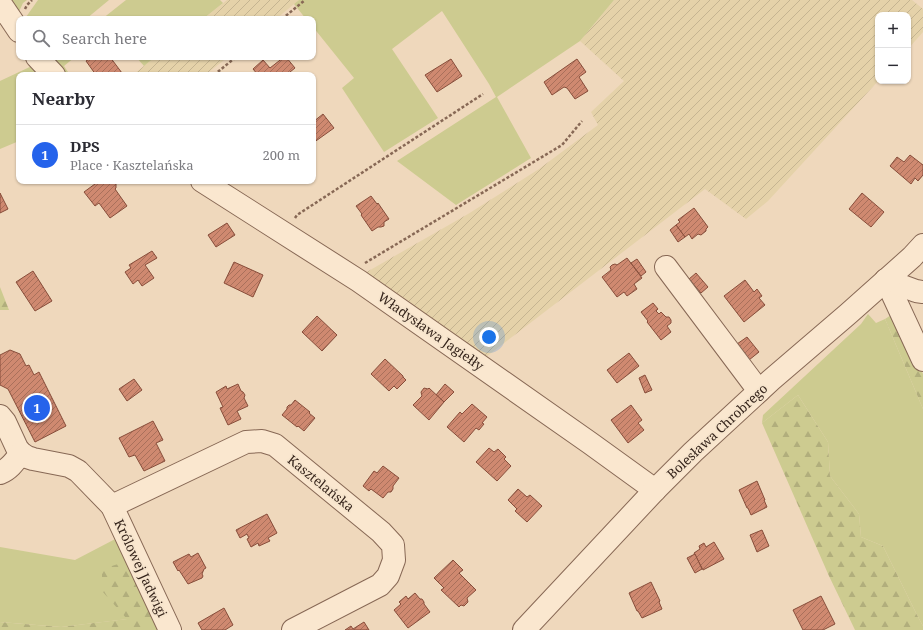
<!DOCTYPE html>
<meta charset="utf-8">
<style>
body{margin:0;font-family:"Noto Serif",serif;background:#f2f2f3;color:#2b2b33}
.controls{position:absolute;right:12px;top:12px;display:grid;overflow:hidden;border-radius:8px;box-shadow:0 1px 3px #0004}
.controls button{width:36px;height:36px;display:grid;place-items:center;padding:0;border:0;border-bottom:1px solid #e1e1e2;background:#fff;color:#2b2b33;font:20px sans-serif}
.you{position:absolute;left:489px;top:337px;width:14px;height:14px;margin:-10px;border:3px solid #fff;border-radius:50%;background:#1a73e8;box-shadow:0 0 0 6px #1a73e833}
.badge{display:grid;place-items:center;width:26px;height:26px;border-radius:50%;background:#2563eb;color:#fff;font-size:13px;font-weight:700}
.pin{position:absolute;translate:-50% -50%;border:2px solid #fff;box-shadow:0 1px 4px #0006}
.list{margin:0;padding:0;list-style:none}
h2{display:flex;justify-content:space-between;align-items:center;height:52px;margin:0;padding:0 16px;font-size:17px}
h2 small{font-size:13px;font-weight:400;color:#7c7c81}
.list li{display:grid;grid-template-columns:26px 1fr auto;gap:12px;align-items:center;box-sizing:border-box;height:60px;padding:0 16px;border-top:1px solid #e1e1e2}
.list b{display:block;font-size:15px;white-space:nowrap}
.list p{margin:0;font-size:13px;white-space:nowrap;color:#7c7c81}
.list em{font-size:13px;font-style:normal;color:#7c7c81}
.icon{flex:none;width:22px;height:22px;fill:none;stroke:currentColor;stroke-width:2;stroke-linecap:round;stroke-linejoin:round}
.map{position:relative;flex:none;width:923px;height:630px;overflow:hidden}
.search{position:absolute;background:#fff;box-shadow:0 1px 3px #0004;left:16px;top:16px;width:300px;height:44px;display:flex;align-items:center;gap:10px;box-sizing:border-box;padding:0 14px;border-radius:8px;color:#7c7c81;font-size:15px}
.panel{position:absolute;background:#fff;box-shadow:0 1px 3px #0004;left:16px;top:72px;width:300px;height:112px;border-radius:8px}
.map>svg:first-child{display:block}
</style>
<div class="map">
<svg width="923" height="630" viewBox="0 0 923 630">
<defs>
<pattern id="farmland-furrows" width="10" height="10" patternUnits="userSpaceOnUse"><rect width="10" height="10" fill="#e5d2a9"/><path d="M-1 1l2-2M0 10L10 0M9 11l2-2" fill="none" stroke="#c5b491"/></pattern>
<pattern id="forest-firs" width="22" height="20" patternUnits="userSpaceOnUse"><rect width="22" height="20" fill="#cdcb90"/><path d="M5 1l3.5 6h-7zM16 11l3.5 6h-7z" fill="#b1ae7c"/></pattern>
<pattern id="building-hatch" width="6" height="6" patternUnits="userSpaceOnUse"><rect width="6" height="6" fill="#cf8970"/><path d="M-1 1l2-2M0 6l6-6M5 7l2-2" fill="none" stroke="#a9705b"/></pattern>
</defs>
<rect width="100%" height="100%" fill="#efd8bc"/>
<g fill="url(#farmland-furrows)">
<path d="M227,0h72l-23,19h-73z"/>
<path d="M614,0h298l11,9v23l-15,17v-34h-30v66l-110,120 -22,18 -41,-30 -219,168 -121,-84 103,-59 71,-45 59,-44 -7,-13 33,-31 -44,-40z"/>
<path d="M155,57h73l-23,18h-72z"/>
</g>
<g fill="#cdcb90">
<path d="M5,0h22l-4,3 -7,15z"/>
<path d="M38,0h71l-23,19h-60v-2z"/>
<path d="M126,0h94l3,3 -20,16h-101z"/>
<path d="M299,0h315l-34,41 -83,56 34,61 -75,47 -59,-44 99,-64 -7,-13 -47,-73 -50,38 46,69 -54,34 -42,-64 12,-10 -41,-51v-8h-7l-12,-15z"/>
<path d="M53,57h22l-11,9 4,6 -7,1 -13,-12z"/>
<path d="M136,57h19l-11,9z"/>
<path d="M34,65l12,10h-27v66l-19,8v-68z"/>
<path d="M868,314l8,9 9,-4 38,90v217l-6,-11 -34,-69 -22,-9 -2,-23 -29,-38 -2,-34 -30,-47 -36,28 1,-8 98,-91z"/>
<path d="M121,536l10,24 -3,59 -67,8 -61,-5v-75l75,13z"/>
</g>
<g fill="url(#forest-firs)">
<path d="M0,287l9,23h-9z"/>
<path d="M896,312l27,62v35l-38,-90z"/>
<path d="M798,395l30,47 2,34 29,38 2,23 22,9 34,69 6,11v4h-68l-26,-54 -67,-153z"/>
<path d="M131,560l31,70h-162v-8l61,5 66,-8 -25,-28v-22z"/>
</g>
<g fill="url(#building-hatch)" stroke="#874d3a">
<path d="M92,57h18l12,16 -3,2h-23l-10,-14z"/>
<path d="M284,57h2l9,11 -5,4 2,3h-34l-5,-6 10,-9 7,8z"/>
<path d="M451,59l11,17 -25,16 -12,-17z"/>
<path d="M577,59l9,13 -7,5 9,14 -13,8 -8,-11 -3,-1 -12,8 -8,-13z"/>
<path d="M323,114l11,14 -21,15v-21z"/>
<path d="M910,155l13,10v10l-5,6 -3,-3 -4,6 -21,-18 7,-9 7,5z"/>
<path d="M99,181h15l2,3v4l-1,1 12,17 -17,12 -11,-15 -4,3 -11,-14z"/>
<path d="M0,193l8,16 -8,4z"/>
<path d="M862,193l22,19 -13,15 -22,-18z"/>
<path d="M371,196l6,8 1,-1 11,16 -5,3v4l-3,1h-3l-6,4 -11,-16 1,-1 -6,-8z"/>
<path d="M694,208l14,19 -2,2v2l-5,4 -3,-1 -6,5 -3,-5 -4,3 -9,-12 4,-3 -2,-2z"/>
<path d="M227,223l8,12 -19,12 -8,-12z"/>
<path d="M676,225l9,12 -7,5 -8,-12z"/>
<path d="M152,251l5,7 -12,7 9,13 -12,8 -4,-6 -5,4 -8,-12 6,-4 -2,-3z"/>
<path d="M627,258l15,20 -8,6 3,5 -10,7 -3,-4 -7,5 -15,-20 9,-7 -1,-3 2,-2 3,-1 2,1z"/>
<path d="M637,259l9,13 -5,4 -10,-13z"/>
<path d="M234,262l29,13 -10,22 -29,-14z"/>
<path d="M33,271l19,30 -17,10 -19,-29z"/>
<path d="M696,273l12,14 -7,6 -12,-14z"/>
<path d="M745,280l9,12 3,-3 5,7 -3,2 6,7 -21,17 -20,-26z"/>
<path d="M653,303l5,6 -2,2 3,3 2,-2 5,5h3l2,3v3l-4,3 4,6 -10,8 -14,-18 1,-1 -7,-9z"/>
<path d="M317,316l20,19 -15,16 -20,-19z"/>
<path d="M747,337l12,15 -10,8 -12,-16z"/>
<path d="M10,350l10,4 6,12 3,-1 5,10 5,-3 27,54 -31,16 -27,-53 -8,-4v-30z"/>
<path d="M629,353l10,13 -22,17 -10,-13z"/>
<path d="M385,359l18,17v1l3,3 -9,9 -3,-3 -5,5 -18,-17z"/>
<path d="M645,375l7,15 -7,3 -6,-15z"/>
<path d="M134,379l8,11 -15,11 -8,-12z"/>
<path d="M238,384l3,7 2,1 2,3 -1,3 4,8 -11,5 4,8 -13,6 -8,-17 3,-1 -7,-15 10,-6 1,3z"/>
<path d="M445,384l9,8 -10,10 -8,-7z"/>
<path d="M424,388l4,1 1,-1 15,14 -15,18 -16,-15 9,-9 -1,-4z"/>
<path d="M295,400l15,12 -1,1 6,5 -11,13 -6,-5 -1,1 -15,-12 5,-6v-2l2,-2h2z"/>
<path d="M472,404l15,13 -5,6 2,1 -5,6 -3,-2 -12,14 -17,-15 13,-15 2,2z"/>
<path d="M631,405l11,15 -4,3 6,7 -16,13 -17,-23z"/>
<path d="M153,421l10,19 -7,3 9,18 -21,10 -9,-16 -6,2 -10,-19z"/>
<path d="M489,448l5,4 4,-3 8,8 -2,2 7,7 -14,15 -21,-19z"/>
<path d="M383,466l16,12 -6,8v3l-2,3h-3l-5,6 -12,-9 -2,2 -6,-5 11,-15 3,2z"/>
<path d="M757,481l8,19h-1l3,7 -16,8 -3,-7h-1l-8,-18z"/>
<path d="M518,489l9,8 3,-2 12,11 -15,16 -12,-11 2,-2 -9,-9z"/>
<path d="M267,514l10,19 -9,5 2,3 -11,5 -1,-3 -7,4 -4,-8 2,-1 -2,-4 -7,4 -4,-8z"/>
<path d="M762,530l7,16 -12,6 -7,-17z"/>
<path d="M714,542l10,17 -21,11 -9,-17 6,-4 -1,-3 5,-3 2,4z"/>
<path d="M198,553l8,15 -2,1 -2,5 1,2 -1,2 -14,6 -9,-14 -1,1 -5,-9 16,-8 2,3z"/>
<path d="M695,554l7,15 -7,4 -8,-15z"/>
<path d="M453,560l10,10 -4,3 17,17 -9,8 1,4 -4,4 -3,-1 -2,2 -18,-17 3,-2 -10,-10z"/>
<path d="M651,582l9,19 -1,1 3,7 -20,9 -4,-7h-1l-8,-18z"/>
<path d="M415,593l5,6h2l2,3v2l6,8 -22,16 -14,-18 7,-6 -2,-2 7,-6 2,3z"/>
<path d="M821,596l14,28 -12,6h-20l-10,-20z"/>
<path d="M224,608l9,17 -8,5h-23l-4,-7z"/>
<path d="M364,622l5,8h-24l6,-4 2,3z"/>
</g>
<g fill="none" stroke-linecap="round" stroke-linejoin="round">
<g stroke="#876855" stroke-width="24">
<g id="minor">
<path d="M0,3l19,28"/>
<path d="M37,57l17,18"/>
<path d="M202,181l157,100 231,162 65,47"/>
<path d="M666,267l93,124"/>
<path d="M886,280l37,80"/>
<path d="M886,280l30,11 7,1"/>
<path d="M0,416l5,6 12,26 4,5 6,4 6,2 36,7 9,5 34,35 58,124"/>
<path d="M0,473c10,-4 15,-12 21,-20"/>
<path d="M112,506l134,-64 16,-1 13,4 106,87 12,13 1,15 -6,16 -8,9 -87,45"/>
<path d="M524,630l131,-140 38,-38 78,-72 77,-66 64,-57 11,-12"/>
</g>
</g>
<g stroke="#876855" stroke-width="2.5" stroke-dasharray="3 2" stroke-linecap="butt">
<path d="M25,9l2,-4 5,-5"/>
<path d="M282,19l23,-19"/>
<path d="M214,75l22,-18"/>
<path d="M295,218l2,-3 186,-121"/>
<path d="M365,263l197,-118 20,-24"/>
</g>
<use href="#minor" stroke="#fae7cf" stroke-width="22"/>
</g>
<g text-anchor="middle" stroke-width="3.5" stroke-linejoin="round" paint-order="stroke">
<g font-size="13" fill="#35241b" stroke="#f6e4cc">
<text transform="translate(431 331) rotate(35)" y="5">Władysława Jagiełły</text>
<text transform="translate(717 431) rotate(-43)" y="5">Bolesława Chrobrego</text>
<text transform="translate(321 483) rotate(39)" y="5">Kasztelańska</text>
<text transform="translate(141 568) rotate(65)" y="5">Królowej Jadwigi</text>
</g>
</g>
</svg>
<div class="controls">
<button>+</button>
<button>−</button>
</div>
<div class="you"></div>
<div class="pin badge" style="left:37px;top:408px">1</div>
<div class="search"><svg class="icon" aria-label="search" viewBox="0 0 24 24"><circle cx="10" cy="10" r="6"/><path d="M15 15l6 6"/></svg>Search here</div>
<section class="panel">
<h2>Nearby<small></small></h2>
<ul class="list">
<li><span class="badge">1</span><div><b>DPS</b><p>Place · Kasztelańska</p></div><em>200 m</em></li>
</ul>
</section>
</div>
